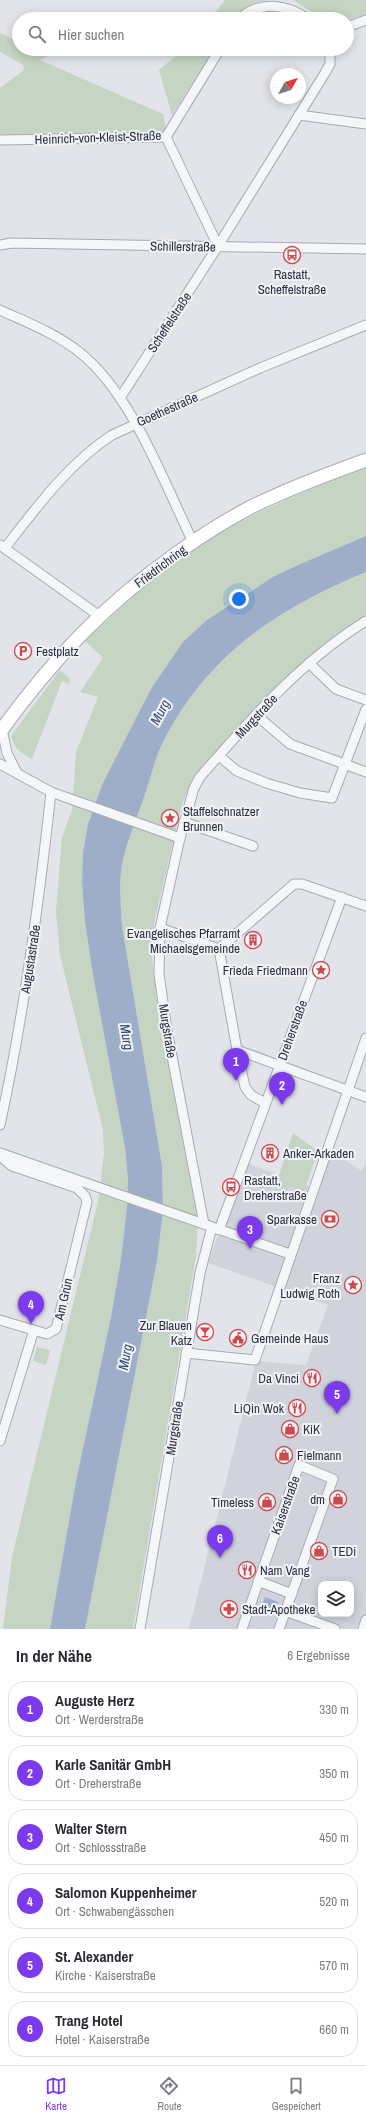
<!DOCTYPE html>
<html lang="de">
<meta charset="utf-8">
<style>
body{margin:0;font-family:"Archivo Narrow",sans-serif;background:#f7f7f7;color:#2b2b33}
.controls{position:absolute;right:12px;bottom:12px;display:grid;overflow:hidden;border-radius:8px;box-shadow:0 2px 10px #0003}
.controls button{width:36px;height:36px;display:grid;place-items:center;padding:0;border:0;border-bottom:1px solid #e1e1e2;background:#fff;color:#2b2b33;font:20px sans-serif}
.compass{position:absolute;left:270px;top:68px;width:36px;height:36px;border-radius:50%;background:#fff;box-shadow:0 2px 10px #0003;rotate:51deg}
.you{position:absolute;left:239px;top:599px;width:14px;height:14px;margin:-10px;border:3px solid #fff;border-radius:50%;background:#1a73e8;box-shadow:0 0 0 6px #1a73e833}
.badge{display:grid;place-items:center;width:26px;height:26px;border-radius:50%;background:#7c3aed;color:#fff;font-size:13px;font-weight:700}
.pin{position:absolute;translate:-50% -33px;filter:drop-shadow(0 1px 2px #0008)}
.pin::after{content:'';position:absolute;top:21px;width:14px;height:12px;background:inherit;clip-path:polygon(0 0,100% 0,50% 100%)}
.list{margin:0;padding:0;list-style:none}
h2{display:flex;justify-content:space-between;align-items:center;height:52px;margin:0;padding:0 16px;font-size:17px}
h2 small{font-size:13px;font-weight:400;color:#7c7c81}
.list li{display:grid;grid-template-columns:26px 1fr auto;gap:12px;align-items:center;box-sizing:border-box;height:56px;margin:0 8px 8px;padding:0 8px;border:1px solid #e1e1e2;border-radius:16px}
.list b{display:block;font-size:15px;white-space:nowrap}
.list p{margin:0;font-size:13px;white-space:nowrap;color:#7c7c81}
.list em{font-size:13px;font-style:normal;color:#7c7c81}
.icon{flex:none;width:22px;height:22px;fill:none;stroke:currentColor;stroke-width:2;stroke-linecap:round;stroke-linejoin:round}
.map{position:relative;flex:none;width:366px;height:1629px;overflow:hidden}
.search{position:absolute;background:#fff;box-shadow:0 2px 10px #0003;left:12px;right:12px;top:12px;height:44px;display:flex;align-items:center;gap:10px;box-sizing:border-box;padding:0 14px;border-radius:22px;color:#7c7c81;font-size:15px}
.sheet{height:436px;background:#fff}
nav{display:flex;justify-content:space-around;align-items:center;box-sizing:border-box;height:56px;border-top:1px solid #e1e1e2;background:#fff;font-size:11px;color:#7c7c81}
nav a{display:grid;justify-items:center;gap:2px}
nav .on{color:#7c3aed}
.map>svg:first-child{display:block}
</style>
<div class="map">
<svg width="366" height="1629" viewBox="0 0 366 1629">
<rect width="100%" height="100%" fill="#e2e4ea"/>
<path fill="#d0d3dc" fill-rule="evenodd" d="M327,1148l35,23 4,-10v468h-177l67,-268 50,4 22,-60 -120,-42 36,-101 69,26zM321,1584h30v30h-30z"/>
<g fill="#c5d4c3">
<path d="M225,0h45c-17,1 -26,7 -37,19h-23z"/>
<path d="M293,0h73v14l-19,6 -24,-1z"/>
<path d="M0,33l19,9v7h15l14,7 -8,4 123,54 3,15 -2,3 -164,3v-47l24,-18 -1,-5 -23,-13z"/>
<path d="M184,49h30l-42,66 -13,-45z"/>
<path d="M366,467v69l-68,29 -51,28 -81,76 -15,20 -49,96 -14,39 -5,28 -1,30 3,40 8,53 32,173 3,31 -1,28 -6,52 -10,58 -35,164 -26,148h-47l9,-72 87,-360 5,-44 -1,-23 -43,-175 -4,-44 6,-74 10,-27 4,-58 22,-55 -18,-5 23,-34 -18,-17c24,-22 48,-46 74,-67 63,-49 133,-79 207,-107z"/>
<path d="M366,572v43l-30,19 -30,26 -36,36 -76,81 -12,27 -28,119 -2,35 7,57 39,207 -2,34 -63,373h-48l72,-368 6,-50 -1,-45 -40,-240c-1,-21 -4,-45 1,-66 5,-23 15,-44 22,-66 6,-17 10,-36 18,-52 45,-88 114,-133 203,-170z"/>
<path d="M60,670l10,9 -1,5 -7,-3 -30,78c-12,-6 -17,-10 -21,-23z"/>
<path d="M293,1133l25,18 -14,41 -15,-6 -5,11 -11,-4z"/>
<path d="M37,1347l13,3 -4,15 -13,-4z"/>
</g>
<g fill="#9eaec9">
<path d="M366,536v36c-89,37 -158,82 -203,170 -8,16 -12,35 -18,52 -7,22 -17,43 -22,66 -5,21 -2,45 -1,66l40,240 1,45 -6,50 -72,368h-35l26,-148 35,-164 10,-58 6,-52 1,-28 -3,-31 -32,-173 -8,-53 -3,-40 1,-30 5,-28 14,-39 38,-75 11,-21 32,-47 24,-22 66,-43 25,-12z"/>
<path d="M265,1597l13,5 -3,8 -13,-4z"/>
</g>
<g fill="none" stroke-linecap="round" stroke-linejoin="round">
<g stroke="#a7aab4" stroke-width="11">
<g id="street">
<path d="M239,19c21,-19 47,-15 69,0"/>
<path d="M347,27l19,-7"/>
<path d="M299,115l67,9"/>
<path d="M166,137l52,109"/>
<path d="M0,140l166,-3 54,-88"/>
<path d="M0,245l11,-2 355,6"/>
<path d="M0,310c26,12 55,23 78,41 54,42 85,130 115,191"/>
<path d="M120,398l98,-152 107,-173 5,-9v-15"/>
<path d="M0,545l98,70"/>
<path d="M5,548c31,-40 64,-85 107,-113l148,-67 106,-43"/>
<path d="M309,663l27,26 30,11"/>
<path d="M256,715l34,29 76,28"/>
<path d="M2,729l5,24 10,20"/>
<path d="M219,756l18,15 29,12 34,10 32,5 34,-89"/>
<path d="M0,764l51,28 129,46"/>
<path d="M184,822l69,24"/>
<path d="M160,928l59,21"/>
<path d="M237,1050l129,47"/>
<path d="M265,1103l-14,-8 -6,-8 -8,-37 -18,-101 75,-65h8l64,22"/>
<path d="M0,1125c24,-110 39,-221 51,-333"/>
<path d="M0,1153l290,101"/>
<path d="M0,1156l12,10 65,22 8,8 2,6 -31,127 -9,5 -47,-14"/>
<path d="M204,1224l-37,-194 -8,-56 1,-46 20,-90 14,-50 6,-11c50,-57 101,-116 166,-156"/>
<path d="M219,1230l123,-333"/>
<path d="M186,1353l69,7 111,-322"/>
<path d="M0,1441l34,-111"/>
<path d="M258,1581l34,13"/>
<path d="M285,1611l50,18"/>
<path d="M140,1629l60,-356 12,-46"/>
<path d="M242,1629l57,-164 34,14 -54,150"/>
<path d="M363,1629l3,-9"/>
</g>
</g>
<g stroke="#a7aab4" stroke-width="15">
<path id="secondary" d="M0,732c52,-72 104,-127 177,-179 24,-17 49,-33 74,-46 38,-19 76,-33 115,-47"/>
</g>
<use href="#street" stroke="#f5f6f8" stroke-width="9"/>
<use href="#secondary" stroke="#fff" stroke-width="13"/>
</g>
<defs>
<g id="bus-ring" transform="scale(0.9)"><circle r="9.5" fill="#f2f3f7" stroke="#cc4a4d" stroke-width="1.5"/><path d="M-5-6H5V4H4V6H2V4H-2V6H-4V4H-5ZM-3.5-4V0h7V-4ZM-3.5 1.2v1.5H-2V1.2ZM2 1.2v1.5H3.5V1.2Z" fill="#cc4a4d"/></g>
<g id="parking-ring" transform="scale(0.9)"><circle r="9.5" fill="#f2f3f7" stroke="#cc4a4d" stroke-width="1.5"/><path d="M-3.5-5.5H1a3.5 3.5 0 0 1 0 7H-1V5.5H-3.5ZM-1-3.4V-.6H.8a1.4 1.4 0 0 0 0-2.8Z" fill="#cc4a4d"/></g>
<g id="sight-ring" transform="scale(0.9)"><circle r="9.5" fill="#f2f3f7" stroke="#cc4a4d" stroke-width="1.5"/><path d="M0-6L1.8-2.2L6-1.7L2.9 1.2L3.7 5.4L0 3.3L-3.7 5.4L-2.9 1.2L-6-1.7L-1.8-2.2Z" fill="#cc4a4d"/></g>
<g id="building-ring" transform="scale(0.9)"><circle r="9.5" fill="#f2f3f7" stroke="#cc4a4d" stroke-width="1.5"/><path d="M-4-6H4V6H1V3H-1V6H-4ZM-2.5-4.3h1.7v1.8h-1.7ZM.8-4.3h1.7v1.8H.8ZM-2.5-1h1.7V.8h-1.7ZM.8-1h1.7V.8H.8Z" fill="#cc4a4d"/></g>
<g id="bank-ring" transform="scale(0.9)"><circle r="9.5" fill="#f2f3f7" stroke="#cc4a4d" stroke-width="1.5"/><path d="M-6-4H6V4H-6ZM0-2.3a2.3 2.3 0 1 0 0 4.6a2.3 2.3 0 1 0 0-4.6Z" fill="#cc4a4d"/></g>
<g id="bar-ring" transform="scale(0.9)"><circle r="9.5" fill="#f2f3f7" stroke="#cc4a4d" stroke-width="1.5"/><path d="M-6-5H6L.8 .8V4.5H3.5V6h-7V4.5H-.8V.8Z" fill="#cc4a4d"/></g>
<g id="civic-ring" transform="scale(0.9)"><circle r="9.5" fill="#f2f3f7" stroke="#cc4a4d" stroke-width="1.5"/><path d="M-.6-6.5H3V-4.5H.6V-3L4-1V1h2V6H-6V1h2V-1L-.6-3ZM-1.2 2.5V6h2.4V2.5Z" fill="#cc4a4d"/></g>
<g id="restaurant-ring" transform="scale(0.9)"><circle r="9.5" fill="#f2f3f7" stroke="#cc4a4d" stroke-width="1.5"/><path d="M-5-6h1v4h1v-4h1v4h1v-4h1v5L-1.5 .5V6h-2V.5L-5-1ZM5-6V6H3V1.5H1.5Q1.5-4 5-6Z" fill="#cc4a4d"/></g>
<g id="shop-ring" transform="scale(0.9)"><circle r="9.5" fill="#f2f3f7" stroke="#cc4a4d" stroke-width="1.5"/><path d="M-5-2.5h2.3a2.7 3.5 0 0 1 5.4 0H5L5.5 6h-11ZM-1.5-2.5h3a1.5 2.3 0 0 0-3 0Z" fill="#cc4a4d"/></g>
<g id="pharmacy-ring" transform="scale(0.9)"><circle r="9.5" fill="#f2f3f7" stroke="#cc4a4d" stroke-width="1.5"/><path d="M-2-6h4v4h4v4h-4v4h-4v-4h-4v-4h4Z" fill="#cc4a4d"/></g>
</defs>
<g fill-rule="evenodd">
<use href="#bus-ring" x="292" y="255"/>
<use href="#parking-ring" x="23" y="651"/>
<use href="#sight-ring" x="170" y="818"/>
<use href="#building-ring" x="253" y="940"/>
<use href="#sight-ring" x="321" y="970"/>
<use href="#building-ring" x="270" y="1153"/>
<use href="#bus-ring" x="231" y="1187"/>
<use href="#bank-ring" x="330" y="1219"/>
<use href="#sight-ring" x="353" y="1285"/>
<use href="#bar-ring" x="205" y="1332"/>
<use href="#civic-ring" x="238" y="1338"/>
<use href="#restaurant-ring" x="312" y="1378"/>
<use href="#restaurant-ring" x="297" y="1408"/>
<use href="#shop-ring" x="290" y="1429"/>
<use href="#shop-ring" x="284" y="1455"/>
<use href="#shop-ring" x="338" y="1499"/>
<use href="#shop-ring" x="267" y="1502"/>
<use href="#shop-ring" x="319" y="1551"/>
<use href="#restaurant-ring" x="247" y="1570"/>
<use href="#pharmacy-ring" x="229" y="1609"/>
</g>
<g text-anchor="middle" stroke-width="4" stroke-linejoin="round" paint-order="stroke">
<g font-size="13" fill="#2a3042" stroke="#f2f3f7">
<text transform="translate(98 137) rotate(-2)" y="5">Heinrich-von-Kleist-Straße</text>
<text transform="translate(183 246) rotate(1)" y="5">Schillerstraße</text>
<text transform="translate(169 322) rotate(-57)" y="5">Scheffelstraße</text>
<text transform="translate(167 409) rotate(-24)" y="5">Goethestraße</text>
<text transform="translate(160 566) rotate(-37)" y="5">Friedrichring</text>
<text transform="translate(256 716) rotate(-47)" y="5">Murgstraße</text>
<text transform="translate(30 959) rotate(-81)" y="5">Augustastraße</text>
<text transform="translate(292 1030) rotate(-70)" y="5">Dreherstraße</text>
<text transform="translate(168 1031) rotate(81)" y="5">Murgstraße</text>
<text transform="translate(63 1299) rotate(-77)" y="5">Am Grün</text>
<text transform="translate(174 1428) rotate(-81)" y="5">Murgstraße</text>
<text transform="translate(285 1505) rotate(-70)" y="5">Kaiserstraße</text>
</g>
<g font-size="13" fill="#2a3042" stroke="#f2f3f7" text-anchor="start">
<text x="292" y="279" text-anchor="middle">Rastatt,<tspan x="292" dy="15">Scheffelstraße</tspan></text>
<text x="36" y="656">Festplatz</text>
<text x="183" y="816">Staffelschnatzer<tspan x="183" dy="15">Brunnen</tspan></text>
<text x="240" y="938" text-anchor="end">Evangelisches Pfarramt<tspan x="240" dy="15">Michaelsgemeinde</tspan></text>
<text x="308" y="975" text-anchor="end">Frieda Friedmann</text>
<text x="283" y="1158">Anker-Arkaden</text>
<text x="244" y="1185">Rastatt,<tspan x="244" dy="15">Dreherstraße</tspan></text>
<text x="317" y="1224" text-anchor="end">Sparkasse</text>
<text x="340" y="1283" text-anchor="end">Franz<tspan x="340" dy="15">Ludwig Roth</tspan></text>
<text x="192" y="1330" text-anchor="end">Zur Blauen<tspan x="192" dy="15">Katz</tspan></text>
<text x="251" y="1343">Gemeinde Haus</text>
<text x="299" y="1383" text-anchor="end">Da Vinci</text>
<text x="284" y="1413" text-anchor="end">LiQin Wok</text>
<text x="303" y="1434">KiK</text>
<text x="297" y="1460">Fielmann</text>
<text x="325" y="1504" text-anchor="end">dm</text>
<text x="254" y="1507" text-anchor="end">Timeless</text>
<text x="332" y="1556">TEDi</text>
<text x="260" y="1575">Nam Vang</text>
<text x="242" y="1614">Stadt-Apotheke</text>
</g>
<g font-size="14" font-style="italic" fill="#354a75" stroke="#f2f3f7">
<text transform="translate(160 712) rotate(-62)" y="5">Murg</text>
<text transform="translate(127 1037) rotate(80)" y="5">Murg</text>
<text transform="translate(125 1357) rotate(-79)" y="5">Murg</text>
</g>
</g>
</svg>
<div class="controls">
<button><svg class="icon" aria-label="layers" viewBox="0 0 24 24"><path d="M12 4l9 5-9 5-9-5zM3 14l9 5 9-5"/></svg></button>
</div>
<svg class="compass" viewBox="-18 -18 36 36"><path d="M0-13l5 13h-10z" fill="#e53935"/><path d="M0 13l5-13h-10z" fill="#7c7c81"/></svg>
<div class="you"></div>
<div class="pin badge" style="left:236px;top:1081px">1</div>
<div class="pin badge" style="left:282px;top:1105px">2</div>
<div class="pin badge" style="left:250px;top:1249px">3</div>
<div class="pin badge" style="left:31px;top:1324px">4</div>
<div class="pin badge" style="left:337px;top:1414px">5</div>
<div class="pin badge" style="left:220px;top:1558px">6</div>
<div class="search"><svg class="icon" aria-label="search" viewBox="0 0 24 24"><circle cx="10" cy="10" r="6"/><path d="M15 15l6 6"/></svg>Hier suchen</div>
</div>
<section class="sheet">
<h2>In der Nähe<small>6 Ergebnisse</small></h2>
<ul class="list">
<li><span class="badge">1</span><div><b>Auguste Herz</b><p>Ort · Werderstraße</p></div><em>330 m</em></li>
<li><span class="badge">2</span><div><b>Karle Sanitär GmbH</b><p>Ort · Dreherstraße</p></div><em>350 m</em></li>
<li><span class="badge">3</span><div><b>Walter Stern</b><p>Ort · Schlossstraße</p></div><em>450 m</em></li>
<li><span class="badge">4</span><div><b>Salomon Kuppenheimer</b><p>Ort · Schwabengässchen</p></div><em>520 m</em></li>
<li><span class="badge">5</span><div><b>St. Alexander</b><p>Kirche · Kaiserstraße</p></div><em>570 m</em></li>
<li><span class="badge">6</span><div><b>Trang Hotel</b><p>Hotel · Kaiserstraße</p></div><em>660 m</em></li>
</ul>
</section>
<nav>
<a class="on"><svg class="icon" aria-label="map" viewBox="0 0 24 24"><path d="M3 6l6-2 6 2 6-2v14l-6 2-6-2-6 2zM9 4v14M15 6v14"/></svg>Karte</a>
<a><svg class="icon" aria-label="directions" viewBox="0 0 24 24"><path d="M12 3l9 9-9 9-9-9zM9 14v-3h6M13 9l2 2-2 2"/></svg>Route</a>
<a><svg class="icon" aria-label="saved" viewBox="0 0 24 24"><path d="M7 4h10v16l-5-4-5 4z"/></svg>Gespeichert</a>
</nav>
